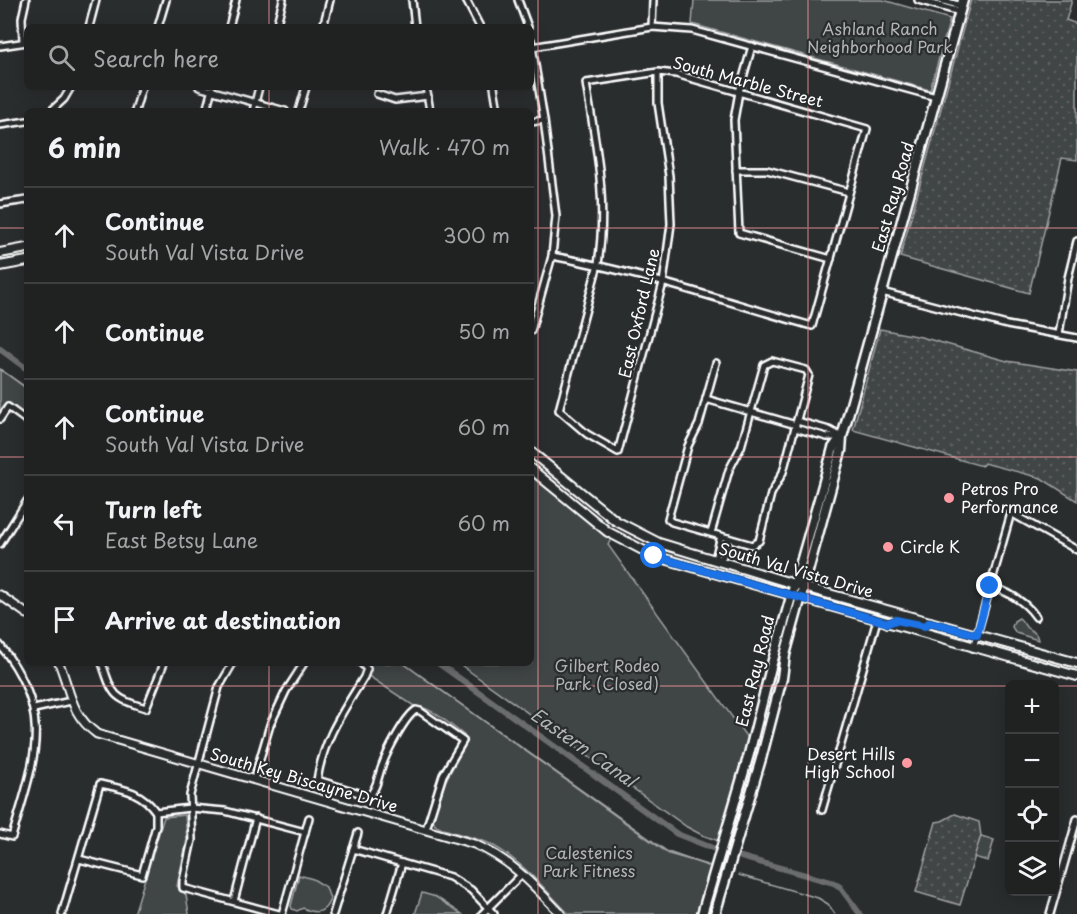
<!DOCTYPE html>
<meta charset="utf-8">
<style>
body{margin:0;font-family:"Playpen Sans",sans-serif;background:#282a2a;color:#f1f3f6}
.controls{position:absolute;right:18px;bottom:18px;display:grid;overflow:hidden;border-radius:9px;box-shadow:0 3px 15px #0003}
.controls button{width:54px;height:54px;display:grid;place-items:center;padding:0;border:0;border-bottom:2px solid #3d3f40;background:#202222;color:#f1f3f6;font:30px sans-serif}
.stop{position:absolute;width:18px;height:18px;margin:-14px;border:4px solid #1a73e8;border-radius:50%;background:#fff}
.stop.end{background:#1a73e8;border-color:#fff;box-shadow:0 2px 6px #0008}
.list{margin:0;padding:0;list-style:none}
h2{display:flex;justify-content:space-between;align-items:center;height:78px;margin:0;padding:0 24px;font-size:26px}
h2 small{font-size:20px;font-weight:400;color:#a2a4a5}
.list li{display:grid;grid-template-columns:39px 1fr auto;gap:18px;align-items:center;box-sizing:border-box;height:96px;padding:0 24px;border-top:2px solid #3d3f40}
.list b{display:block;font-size:22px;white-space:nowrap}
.list p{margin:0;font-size:20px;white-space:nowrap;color:#a2a4a5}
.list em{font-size:20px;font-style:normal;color:#a2a4a5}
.icon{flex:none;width:33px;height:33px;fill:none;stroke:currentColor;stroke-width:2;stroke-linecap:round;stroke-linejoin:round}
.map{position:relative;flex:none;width:1077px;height:914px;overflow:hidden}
.search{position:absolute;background:#202222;box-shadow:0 3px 15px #0003;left:24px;top:24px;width:510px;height:66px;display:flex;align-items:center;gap:15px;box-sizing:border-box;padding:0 21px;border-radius:9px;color:#a2a4a5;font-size:22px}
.panel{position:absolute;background:#202222;box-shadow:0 3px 15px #0003;left:24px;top:108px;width:510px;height:558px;border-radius:9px}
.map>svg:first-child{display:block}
</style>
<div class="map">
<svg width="1077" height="914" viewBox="0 0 1077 914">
<defs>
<pattern id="grass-dots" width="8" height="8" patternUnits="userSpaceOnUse" patternTransform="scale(1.5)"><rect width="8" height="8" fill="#414445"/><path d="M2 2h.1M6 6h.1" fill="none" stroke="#5e6061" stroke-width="1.8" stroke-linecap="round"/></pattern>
</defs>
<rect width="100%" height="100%" fill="#2a2d2e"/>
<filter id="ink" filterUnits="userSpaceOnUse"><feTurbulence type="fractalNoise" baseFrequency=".0167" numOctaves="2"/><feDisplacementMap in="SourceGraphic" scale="12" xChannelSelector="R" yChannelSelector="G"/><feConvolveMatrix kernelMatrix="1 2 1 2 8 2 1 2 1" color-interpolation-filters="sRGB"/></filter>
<g filter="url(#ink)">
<g fill="url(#grass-dots)" stroke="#a0a2a2" stroke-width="1.5">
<path d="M971,0h101l-6,20 11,4v136l-15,-2 -33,135 -129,-36z"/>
<path d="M880,329l41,8 86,24 70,11v129l-36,-23 -57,-15 -2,3 -129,-36z"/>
<path d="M955,814l24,8 2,14 -21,69 -44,-13 20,-70 6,-1z"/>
</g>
<g fill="#414445" stroke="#a0a2a2" stroke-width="1.5">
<path d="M694,0h189l67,19 -20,71 -238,-66z"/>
<path d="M0,369l27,20v32l-19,-13 -3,4 -5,-3z"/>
<path d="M531,476l80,63 -3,6 137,190 4,2 -30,104 -17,-6 -15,-8 -229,-164h73z"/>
<path d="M1019,618c4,3 5,7 8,10 6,4 10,4 11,12l-22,-7 -4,-6 2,-6z"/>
<path d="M361,663h42l266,191 42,12 -14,48h-128c-25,-25 -48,-55 -81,-71 -17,-8 -37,-9 -53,-18l-2,-6 12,-37 20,-37 -1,-10c-14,-10 -33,-29 -50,-29l-44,-29 -5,-11z"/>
<path d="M185,815l2,25 -10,46 9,9 3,19h-55l30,-97z"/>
<path d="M981,836l13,4 -6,21 -14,-4z"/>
<path d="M299,875l14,4 13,8 4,12c-5,15 -15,15 -27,9l-6,3 -5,-2 -1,-3z"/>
<path d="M422,893l14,4 26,17h-47z"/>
</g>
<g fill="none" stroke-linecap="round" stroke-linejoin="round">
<g stroke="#a6a7a7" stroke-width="1.5">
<path d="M0,369l27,19"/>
<path d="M403,663l265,189 40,14"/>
<path d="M739,875l79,23 10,6 7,10"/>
</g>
<g stroke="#6a6c6d" stroke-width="6">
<path d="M0,349l27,20"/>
<path d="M438,663l239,171 38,15"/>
<path d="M741,857l93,26 6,4 20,27"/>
</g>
<g stroke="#fff" stroke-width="10">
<g id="minor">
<path d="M412,0l3,27"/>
<path d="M466,0l14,27"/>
<path d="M518,0l10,27"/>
<path d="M918,0l42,12"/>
<path d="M940,0l22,6"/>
<path d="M89,27l7,-27"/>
<path d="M158,27l8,-27"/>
<path d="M229,27l7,-27"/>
<path d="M276,27l7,-27"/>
<path d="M323,27l7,-27"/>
<path d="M652,27l1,-27"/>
<path d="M531,40l13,80 12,96 -4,40 -21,75"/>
<path d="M23,42l-1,-24 4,-18"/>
<path d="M0,46l27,-4"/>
<path d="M752,46l-13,46 -5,28 5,113 92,26"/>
<path d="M532,47l120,-20 40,3 244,67"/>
<path d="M199,87l86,24"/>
<path d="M426,87l4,24"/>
<path d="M494,87l4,24"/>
<path d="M377,94l18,6 33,-4"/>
<path d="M51,111l13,-12 7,-12"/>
<path d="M135,111l7,-24"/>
<path d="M206,111l6,-22"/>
<path d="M253,111l6,-24"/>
<path d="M299,111l7,-24"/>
<path d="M531,122l13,-2"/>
<path d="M0,125l27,-4"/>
<path d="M736,170h31l82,22"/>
<path d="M0,204l27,-4"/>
<path d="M552,256c88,16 174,46 260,70l55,-197 -191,-55 -18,-2 -72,11c10,64 22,116 12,181l-39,146 28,24 31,18 45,-169 8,-59 -2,-48 -11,-73v-31"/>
<path d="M882,292l125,33 70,13"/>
<path d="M1059,334l9,-56 9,-37"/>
<path d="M706,399l90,26"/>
<path d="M0,419l8,-12 19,14"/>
<path d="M797,421l32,9 11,6"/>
<path d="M795,428l32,9h15"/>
<path d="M711,533l18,-63 12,-23 23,-82 8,-4 34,9 3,5 -26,97 -12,22 -12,47 -7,4 -80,-23 -4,-3 20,-73 11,-22 17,-61"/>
<path d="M0,544l27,-43"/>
<path d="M717,561l6,-5 5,-18"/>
<path d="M717,561l-1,-6 5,-19"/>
<path d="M991,586c17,6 35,16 45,31"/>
<path d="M0,645c56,70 34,115 12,192l-12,-3"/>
<path d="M973,648l38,-135 66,37"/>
<path d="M102,663c11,33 11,35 44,45l18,-45"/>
<path d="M233,663l-14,24 -29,108 2,45 -9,41v7l96,26"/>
<path d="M361,663l6,6 -3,8c-21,35 -40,60 -47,103l52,16c8,-7 9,-20 13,-30 5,-14 22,-48 34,-56l4,1 43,30 -20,34 -17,54"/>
<path d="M34,709l37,-8"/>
<path d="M254,779l16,-54 16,-34 18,-28"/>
<path d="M822,810l55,-190"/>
<path d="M156,812l34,-4 35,3 80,21"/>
<path d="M353,849l97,28 21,13 23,24"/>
<path d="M79,859l63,16 14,-49v-14"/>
<path d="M234,901l22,-83"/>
<path d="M62,914l38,-130c24,5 41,7 56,28"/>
<path d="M282,914l27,-96"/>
<path d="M333,914l25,-81"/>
<path d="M387,914l15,-51"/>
<path d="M482,914l40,-40"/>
<path d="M1050,914l27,-95"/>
</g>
</g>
<g stroke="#fff" stroke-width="11">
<g id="tertiary">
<path d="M0,595l27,19"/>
<path d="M59,663c12,29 11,51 38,71l377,110c38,16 59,41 87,70"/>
</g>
</g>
<g stroke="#fff" stroke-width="12">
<g id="secondary">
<path d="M0,253l27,-5"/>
<path d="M0,266l27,-5"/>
<path d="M531,452l85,69 43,22 145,44 273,76"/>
<path d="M531,469l77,63 46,24 423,120"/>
<path d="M888,623l8,-3 29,6 5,-4"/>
</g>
</g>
<g stroke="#fff" stroke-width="13">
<g id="primary">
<path d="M702,914l47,-160 22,-87 52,-182 10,-37 8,-11"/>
<path d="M715,914l46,-155 21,-81 3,-23 56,-204 1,-14 121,-437"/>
</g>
</g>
<use href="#minor" stroke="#2a2d2e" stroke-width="5"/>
<use href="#tertiary" stroke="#2a2d2e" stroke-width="7"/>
<use href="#secondary" stroke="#2a2d2e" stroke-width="8"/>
<use href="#primary" stroke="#2a2d2e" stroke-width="8"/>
</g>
</g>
<g fill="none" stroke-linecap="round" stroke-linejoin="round" filter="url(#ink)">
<path stroke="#1a73e8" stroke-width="8" d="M654,556l234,67 8,-3 29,6 5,-4 47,13 13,-49"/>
</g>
<path fill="none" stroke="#ff9aa2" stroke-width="1.5" stroke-opacity="0.55" d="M269,0v27M538,0v914M808,0v914M269,87v24M0,228h27M531,228h546M0,457h27M531,457h546M269,663v251M0,686h1010M1054,686h23"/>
<g fill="#ff9aa2" stroke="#2a2d2e" stroke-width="2">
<circle cx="949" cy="498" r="6"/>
<circle cx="888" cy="547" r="6"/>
<circle cx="907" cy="763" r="6"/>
</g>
<g text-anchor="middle" stroke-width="4.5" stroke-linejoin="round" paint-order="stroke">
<g font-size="16" fill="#b3b4b5" stroke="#2a2d2e">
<text x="880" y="35">Ashland Ranch<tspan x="880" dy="18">Neighborhood Park</tspan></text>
<text x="607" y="672">Gilbert Rodeo<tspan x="607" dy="18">Park (Closed)</tspan></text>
<text x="589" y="859">Calestenics<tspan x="589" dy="18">Park Fitness</tspan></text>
</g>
<g font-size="16" fill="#fff" stroke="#2a2d2e">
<text transform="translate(748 82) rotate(15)" y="6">South Marble Street</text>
<text transform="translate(893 197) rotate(-74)" y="6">East Ray Road</text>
<text transform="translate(639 313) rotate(-77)" y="6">East Oxford Lane</text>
<text transform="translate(796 570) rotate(16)" y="6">South Val Vista Drive</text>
<text transform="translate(755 671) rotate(-76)" y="6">East Ray Road</text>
<text transform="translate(304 780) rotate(16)" y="6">South Key Biscayne Drive</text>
</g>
<g font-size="16" fill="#fff" stroke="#2a2d2e" text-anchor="start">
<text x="961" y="495">Petros Pro<tspan x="961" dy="18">Performance</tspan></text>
<text x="900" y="553">Circle K</text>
<text x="895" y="760" text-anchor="end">Desert Hills<tspan x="895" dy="18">High School</tspan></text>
</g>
<g font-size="18" font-style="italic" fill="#b4b6b6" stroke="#2a2d2e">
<text transform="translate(583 748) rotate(35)" y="6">Eastern Canal</text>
</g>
</g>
</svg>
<div class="controls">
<button>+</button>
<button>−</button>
<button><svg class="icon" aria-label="locate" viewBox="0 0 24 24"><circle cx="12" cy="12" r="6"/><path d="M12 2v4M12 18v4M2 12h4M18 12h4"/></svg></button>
<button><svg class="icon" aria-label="layers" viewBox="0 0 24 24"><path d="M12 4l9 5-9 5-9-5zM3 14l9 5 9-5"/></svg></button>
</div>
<div class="stop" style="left:654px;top:556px"></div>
<div class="stop end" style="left:990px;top:586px"></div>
<div class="search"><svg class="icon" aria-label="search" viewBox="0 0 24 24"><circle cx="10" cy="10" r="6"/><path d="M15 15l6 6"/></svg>Search here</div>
<section class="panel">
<h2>6 min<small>Walk · 470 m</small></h2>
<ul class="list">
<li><svg class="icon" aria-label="ahead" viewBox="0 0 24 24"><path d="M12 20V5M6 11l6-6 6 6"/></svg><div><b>Continue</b><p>South Val Vista Drive</p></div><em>300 m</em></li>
<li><svg class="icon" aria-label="ahead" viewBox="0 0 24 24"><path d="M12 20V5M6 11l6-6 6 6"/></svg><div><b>Continue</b></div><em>50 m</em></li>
<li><svg class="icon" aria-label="ahead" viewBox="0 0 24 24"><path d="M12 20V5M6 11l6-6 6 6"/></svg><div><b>Continue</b><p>South Val Vista Drive</p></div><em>60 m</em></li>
<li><svg class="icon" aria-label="left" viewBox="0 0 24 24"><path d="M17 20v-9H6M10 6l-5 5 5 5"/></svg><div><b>Turn left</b><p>East Betsy Lane</p></div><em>60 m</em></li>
<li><svg class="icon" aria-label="arrive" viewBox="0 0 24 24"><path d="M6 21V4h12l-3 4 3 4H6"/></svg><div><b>Arrive at destination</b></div></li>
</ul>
</section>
</div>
